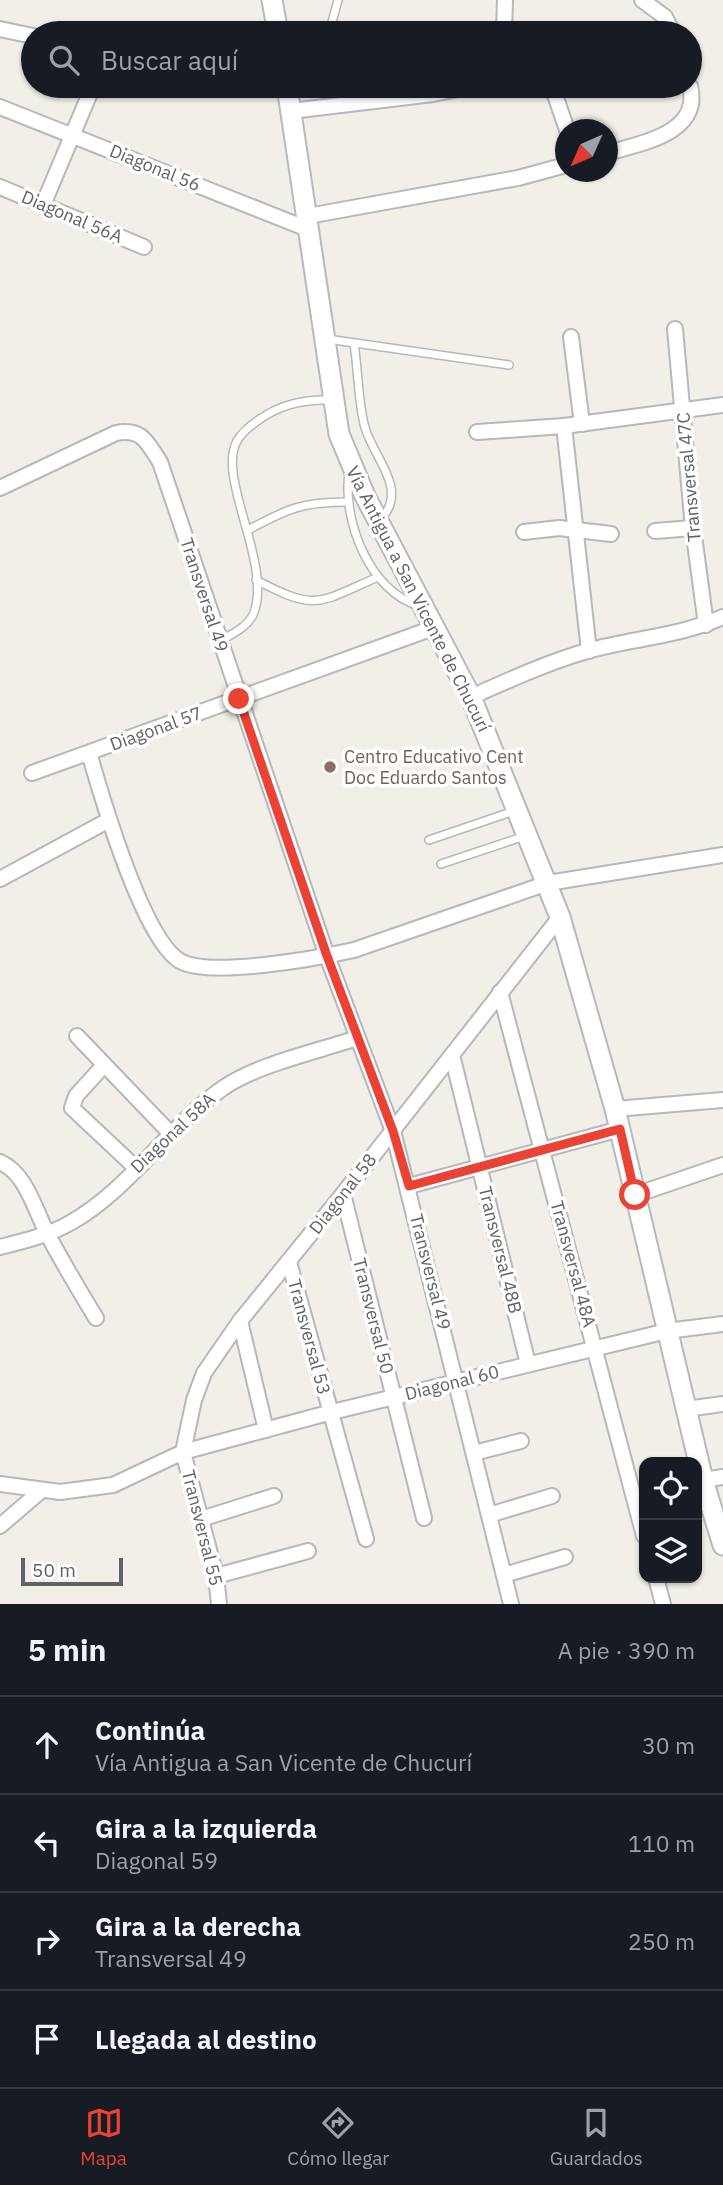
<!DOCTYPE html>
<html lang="es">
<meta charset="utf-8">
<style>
body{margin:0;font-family:"IBM Plex Sans",sans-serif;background:#20242c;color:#f1f3f6}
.controls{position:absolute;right:21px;bottom:21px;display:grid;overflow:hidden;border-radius:14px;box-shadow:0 2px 5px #0004}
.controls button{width:63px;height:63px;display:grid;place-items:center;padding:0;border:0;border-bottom:2px solid #363941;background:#171b24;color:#f1f3f6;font:35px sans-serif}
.compass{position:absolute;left:555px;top:119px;width:63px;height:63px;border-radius:50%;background:#171b24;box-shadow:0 2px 5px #0004;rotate:225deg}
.scale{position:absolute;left:21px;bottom:18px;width:102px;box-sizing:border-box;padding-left:7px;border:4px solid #5f6368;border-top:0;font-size:19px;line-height:24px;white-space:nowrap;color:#5f6368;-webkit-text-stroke:5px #fff;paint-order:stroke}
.stop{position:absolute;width:21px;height:21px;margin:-16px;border:5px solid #ea4335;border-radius:50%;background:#fff}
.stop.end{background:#ea4335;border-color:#fff;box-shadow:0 2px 7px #0008}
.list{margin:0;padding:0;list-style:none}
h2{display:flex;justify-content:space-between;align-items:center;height:91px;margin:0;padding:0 28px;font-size:30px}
h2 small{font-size:23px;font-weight:400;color:#9ea1a6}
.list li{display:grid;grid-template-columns:46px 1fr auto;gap:21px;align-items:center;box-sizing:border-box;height:98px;padding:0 28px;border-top:2px solid #363941}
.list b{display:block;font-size:26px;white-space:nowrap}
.list p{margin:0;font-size:23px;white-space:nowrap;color:#9ea1a6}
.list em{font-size:23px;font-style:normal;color:#9ea1a6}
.icon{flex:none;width:38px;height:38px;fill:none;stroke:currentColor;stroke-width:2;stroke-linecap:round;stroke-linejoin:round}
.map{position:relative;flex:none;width:723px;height:1604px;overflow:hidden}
.search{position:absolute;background:#171b24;box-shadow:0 2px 5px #0004;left:21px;right:21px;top:21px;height:77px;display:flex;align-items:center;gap:18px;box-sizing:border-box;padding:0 24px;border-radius:38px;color:#9ea1a6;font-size:26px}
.sheet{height:483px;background:#171b24}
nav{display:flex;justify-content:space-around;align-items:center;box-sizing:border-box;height:98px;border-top:2px solid #363941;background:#171b24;font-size:19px;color:#9ea1a6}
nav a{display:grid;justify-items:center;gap:4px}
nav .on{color:#ea4335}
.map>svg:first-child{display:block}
</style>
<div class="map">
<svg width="723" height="1604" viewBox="0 0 723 1604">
<rect width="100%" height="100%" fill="#f1efe8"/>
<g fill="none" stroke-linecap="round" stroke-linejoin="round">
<g stroke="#b5b8bc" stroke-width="10">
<g id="lane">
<path d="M329,33l9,-33"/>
<path d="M453,33l9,-1"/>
<path d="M327,339l182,26"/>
<path d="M354,343c4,27 4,55 10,81 7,32 46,64 17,95"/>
<path d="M349,473c-7,47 21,120 71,133"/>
<path d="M248,530c39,-21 54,-28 98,-28"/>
<path d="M256,580c61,32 62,23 122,-3"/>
<path d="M220,641c12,-7 26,-13 33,-26 21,-49 -37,-137 -16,-174 5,-9 14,-16 23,-22 21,-15 45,-20 71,-19"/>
<path d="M429,840l85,-29"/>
<path d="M441,864l84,-28"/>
</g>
</g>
<g stroke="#b5b8bc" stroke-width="18">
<g id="street">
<path d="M642,0l23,17 8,16"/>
<path d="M0,29l33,7"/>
<path d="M504,33l1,-33"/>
<path d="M552,86l15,44"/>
<path d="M0,107l310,123"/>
<path d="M291,111l142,-17 40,-8"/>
<path d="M608,153c32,-10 94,-19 82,-67"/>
<path d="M0,187l144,60"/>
<path d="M43,205l50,-119"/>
<path d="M308,216l210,-38 48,-13"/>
<path d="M675,329l18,199 13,97"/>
<path d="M571,337l11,87"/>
<path d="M564,426l25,225"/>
<path d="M477,432l87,-6 159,-21"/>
<path d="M0,488l116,-55c26,-5 31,9 44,29l167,494 66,175 118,473"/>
<path d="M655,531l38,-3"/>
<path d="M524,532l35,-4 52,6"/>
<path d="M471,697c38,-17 75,-34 116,-46 46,-13 90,-14 136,-34"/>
<path d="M89,753c13,45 54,186 91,208 30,17 138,-3 174,-11l194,-67 175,-28"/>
<path d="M32,773l404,-146"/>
<path d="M0,879l109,-59"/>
<path d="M500,992l144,544"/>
<path d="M77,1036l94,98"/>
<path d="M452,1055l76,309"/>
<path d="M104,1065l-28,31 -4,12 64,60"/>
<path d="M615,1109l108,-9"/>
<path d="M0,1162c26,11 35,48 47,71 15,29 32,57 49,85"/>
<path d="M409,1186l211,-57"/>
<path d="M343,1194l81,324"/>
<path d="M635,1195l88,-30"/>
<path d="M0,1247c24,-6 49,-12 70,-24 59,-33 98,-96 153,-135 35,-24 93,-36 134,-50"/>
<path d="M289,1262l77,277"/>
<path d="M240,1321l26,109"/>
<path d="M686,1409l37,-5"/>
<path d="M474,1453l47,-12"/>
<path d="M703,1480l20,-3"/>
<path d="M0,1484l60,8 53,-7 70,-33 145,-39 339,-82 56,-7"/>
<path d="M489,1515l63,-19"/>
<path d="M201,1519l73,-23"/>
<path d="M0,1526l42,-36"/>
<path d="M504,1575l61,-18"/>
<path d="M216,1576l92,-25"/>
<path d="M656,1578l7,26"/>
<path d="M219,1604l-3,-28 -33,-124 11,-52 10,-27 36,-52 103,-127 217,-277"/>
</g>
</g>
<g stroke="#b6babf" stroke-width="23">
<g id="secondary">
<path d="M272,0l6,33"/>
<path d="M287,86l52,348 26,62 106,201 89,220 55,192 88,371 20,65"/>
</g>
</g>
<use href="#lane" stroke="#fff" stroke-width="7"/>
<use href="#street" stroke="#fff" stroke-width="14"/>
<use href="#secondary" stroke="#fff" stroke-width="19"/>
</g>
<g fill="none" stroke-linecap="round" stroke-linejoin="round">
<path stroke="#ea4335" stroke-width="9" d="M239,699l88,257 66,175 16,55 211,-57 15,66"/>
</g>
<circle fill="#8d6e63" stroke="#fff" stroke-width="2.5" cx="330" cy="767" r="7"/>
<g text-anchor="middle" stroke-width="7" stroke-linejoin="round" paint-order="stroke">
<g font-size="18" fill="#5f6368" stroke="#fff">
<text transform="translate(155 168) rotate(22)" y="6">Diagonal 56</text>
<text transform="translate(72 217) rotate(23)" y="6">Diagonal 56A</text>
<text transform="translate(689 477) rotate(-95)" y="6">Transversal 47C</text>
<text transform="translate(204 595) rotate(72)" y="6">Transversal 49</text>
<text transform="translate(418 599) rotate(63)" y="6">Vía Antigua a San Vicente de Chucurí</text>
<text transform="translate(156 729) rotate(-20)" y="6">Diagonal 57</text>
<text transform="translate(173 1133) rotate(-43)" y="6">Diagonal 58A</text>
<text transform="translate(343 1194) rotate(-52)" y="6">Diagonal 58</text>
<text transform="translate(500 1250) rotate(76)" y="6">Transversal 48B</text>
<text transform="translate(573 1264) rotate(75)" y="6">Transversal 48A</text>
<text transform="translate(430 1272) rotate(76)" y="6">Transversal 49</text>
<text transform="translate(373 1316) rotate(76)" y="6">Transversal 50</text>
<text transform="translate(309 1337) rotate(75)" y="6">Transversal 53</text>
<text transform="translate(452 1383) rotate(-14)" y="6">Diagonal 60</text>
<text transform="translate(202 1528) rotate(76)" y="6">Transversal 55</text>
</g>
<g font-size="18" fill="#785e54" stroke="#fff" text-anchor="start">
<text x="344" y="763">Centro Educativo Cent<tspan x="344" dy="21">Doc Eduardo Santos</tspan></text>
</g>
</g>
</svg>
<div class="controls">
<button><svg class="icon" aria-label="locate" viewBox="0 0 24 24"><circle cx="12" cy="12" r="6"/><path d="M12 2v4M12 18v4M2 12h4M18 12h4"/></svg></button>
<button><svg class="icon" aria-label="layers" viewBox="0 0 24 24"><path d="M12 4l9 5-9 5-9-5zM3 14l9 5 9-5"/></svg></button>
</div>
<svg class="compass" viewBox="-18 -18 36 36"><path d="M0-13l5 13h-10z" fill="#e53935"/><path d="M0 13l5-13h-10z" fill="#9ea1a6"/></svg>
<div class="scale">50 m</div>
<div class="stop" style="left:635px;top:1195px"></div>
<div class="stop end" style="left:239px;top:699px"></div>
<div class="search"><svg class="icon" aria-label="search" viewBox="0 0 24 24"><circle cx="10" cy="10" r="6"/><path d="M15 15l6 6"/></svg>Buscar aquí</div>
</div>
<section class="sheet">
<h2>5 min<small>A pie · 390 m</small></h2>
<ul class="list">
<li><svg class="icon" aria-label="ahead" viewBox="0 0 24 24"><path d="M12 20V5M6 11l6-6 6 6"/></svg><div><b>Continúa</b><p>Vía Antigua a San Vicente de Chucurí</p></div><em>30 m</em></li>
<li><svg class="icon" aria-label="left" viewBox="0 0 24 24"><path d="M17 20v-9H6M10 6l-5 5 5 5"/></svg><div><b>Gira a la izquierda</b><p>Diagonal 59</p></div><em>110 m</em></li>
<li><svg class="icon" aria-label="right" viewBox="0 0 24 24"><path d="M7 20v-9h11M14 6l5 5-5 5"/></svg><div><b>Gira a la derecha</b><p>Transversal 49</p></div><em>250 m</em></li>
<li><svg class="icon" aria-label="arrive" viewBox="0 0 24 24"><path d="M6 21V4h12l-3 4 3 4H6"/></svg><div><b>Llegada al destino</b></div></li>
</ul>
</section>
<nav>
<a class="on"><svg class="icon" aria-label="map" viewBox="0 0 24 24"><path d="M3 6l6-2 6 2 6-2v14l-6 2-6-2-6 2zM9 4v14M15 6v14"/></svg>Mapa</a>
<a><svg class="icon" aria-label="directions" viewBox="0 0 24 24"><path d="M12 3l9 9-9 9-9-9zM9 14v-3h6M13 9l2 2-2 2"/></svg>Cómo llegar</a>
<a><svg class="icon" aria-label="saved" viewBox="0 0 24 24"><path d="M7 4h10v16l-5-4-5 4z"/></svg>Guardados</a>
</nav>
